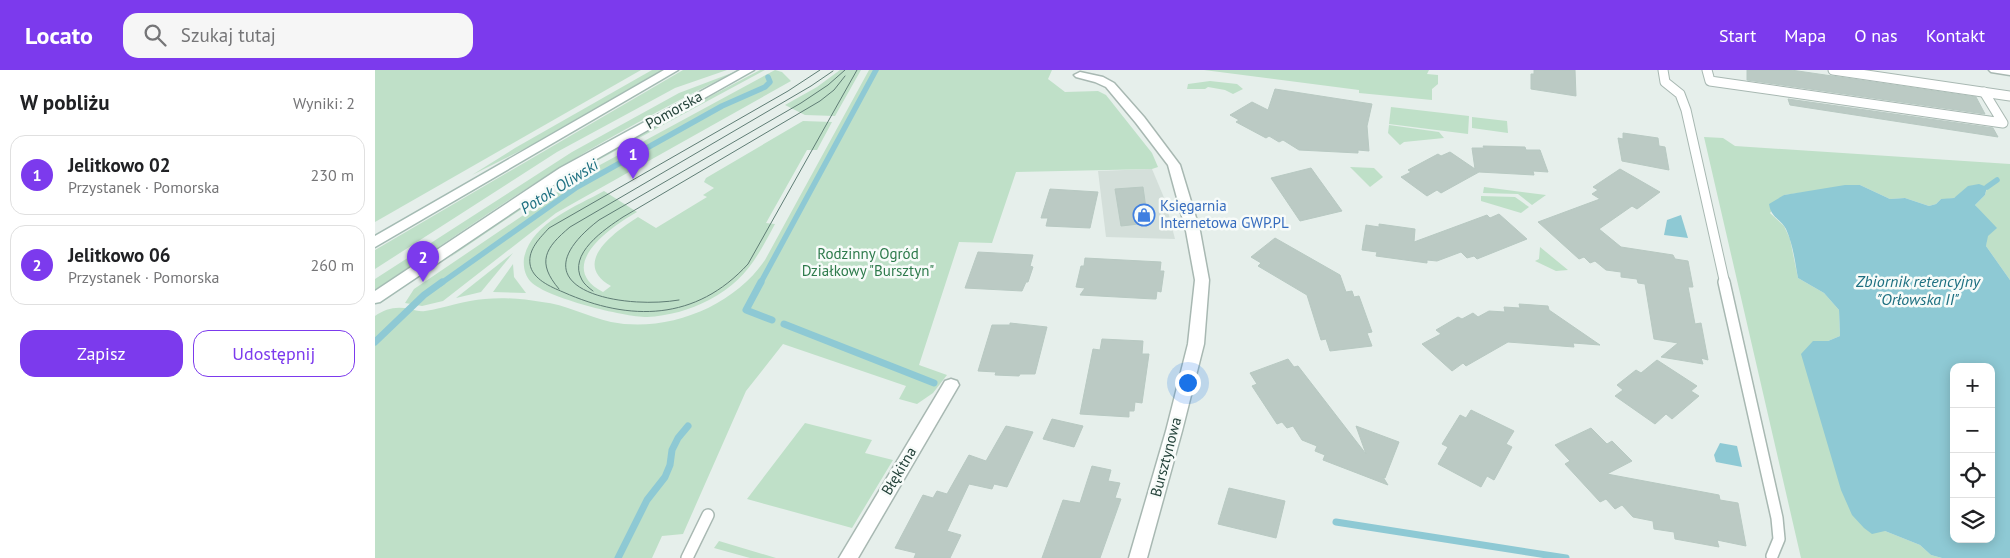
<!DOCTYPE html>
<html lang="pl">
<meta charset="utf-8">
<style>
body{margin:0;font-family:"PT Sans",sans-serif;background:#f6f6f6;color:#202124}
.controls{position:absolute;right:15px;bottom:15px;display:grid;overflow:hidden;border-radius:10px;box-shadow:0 2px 12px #0003}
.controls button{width:45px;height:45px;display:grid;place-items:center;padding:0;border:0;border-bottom:1px solid #e0e0e0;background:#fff;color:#202124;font:25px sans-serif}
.you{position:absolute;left:812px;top:312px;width:18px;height:18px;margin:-12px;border:4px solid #fff;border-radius:50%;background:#1a73e8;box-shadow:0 0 0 8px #1a73e833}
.badge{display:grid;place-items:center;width:32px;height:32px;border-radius:50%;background:#7c3aed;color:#fff;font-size:16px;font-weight:700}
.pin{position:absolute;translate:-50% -41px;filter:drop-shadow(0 1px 2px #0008)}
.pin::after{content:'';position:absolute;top:26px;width:18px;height:15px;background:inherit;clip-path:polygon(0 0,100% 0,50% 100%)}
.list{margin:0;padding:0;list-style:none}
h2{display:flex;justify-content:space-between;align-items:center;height:65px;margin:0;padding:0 20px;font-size:21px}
h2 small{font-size:16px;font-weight:400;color:#757577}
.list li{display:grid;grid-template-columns:32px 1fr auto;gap:15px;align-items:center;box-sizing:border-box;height:80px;margin:0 10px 10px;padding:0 10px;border:1px solid #e0e0e0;border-radius:15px}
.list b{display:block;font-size:19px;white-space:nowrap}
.list p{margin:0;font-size:16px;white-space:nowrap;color:#757577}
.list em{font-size:16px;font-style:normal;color:#757577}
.actions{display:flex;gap:10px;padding:15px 20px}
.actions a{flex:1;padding:11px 0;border:1px solid #7c3aed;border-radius:15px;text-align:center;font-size:18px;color:#7c3aed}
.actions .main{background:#7c3aed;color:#fff}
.icon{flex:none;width:28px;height:28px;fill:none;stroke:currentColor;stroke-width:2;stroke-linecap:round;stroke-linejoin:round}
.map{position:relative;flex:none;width:1635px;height:488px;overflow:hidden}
header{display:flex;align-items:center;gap:30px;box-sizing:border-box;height:70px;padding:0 25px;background:#7c3aed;color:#fff}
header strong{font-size:24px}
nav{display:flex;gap:28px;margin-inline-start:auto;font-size:18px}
.search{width:350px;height:45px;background:#f6f6f6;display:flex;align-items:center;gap:12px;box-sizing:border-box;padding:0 18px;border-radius:15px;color:#757577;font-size:19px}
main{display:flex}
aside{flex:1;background:#fff}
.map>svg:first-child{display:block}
</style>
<header>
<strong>Locato</strong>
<div class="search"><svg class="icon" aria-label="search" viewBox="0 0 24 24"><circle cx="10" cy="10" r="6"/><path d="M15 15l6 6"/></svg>Szukaj tutaj</div>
<nav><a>Start</a><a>Mapa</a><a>O nas</a><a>Kontakt</a></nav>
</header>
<main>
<aside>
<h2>W pobliżu<small>Wyniki: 2</small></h2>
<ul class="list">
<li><span class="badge">1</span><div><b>Jelitkowo 02</b><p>Przystanek · Pomorska</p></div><em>230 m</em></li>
<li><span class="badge">2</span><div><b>Jelitkowo 06</b><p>Przystanek · Pomorska</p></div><em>260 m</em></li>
</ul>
<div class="actions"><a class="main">Zapisz</a><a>Udostępnij</a></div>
</aside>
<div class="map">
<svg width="1635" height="488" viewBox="0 0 1635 488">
<rect width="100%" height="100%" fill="#e6efeb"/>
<path fill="#d4dfda" d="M777,99l13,31 10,39 -69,-2 -8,-66z"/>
<g fill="#bfe0c8">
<path d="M0,0h266l-266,152z"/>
<path d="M277,0h10l-126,73 -64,32 43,-27z"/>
<path d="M308,0h44l-52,18 -118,64 -182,117v-19z"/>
<path d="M385,0h5l-187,101 -129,87c94,-77 204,-131 311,-188z"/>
<path d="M400,0l7,2 9,9 -235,132 -113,88 -21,5 -17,-3 9,-14 173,-117z"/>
<path d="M465,0h21l-26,46 -30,-1 -20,-10 32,-18z"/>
<path d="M494,0h183l-4,9 17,13 33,-1 8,4 46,58 6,14 -6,2 -136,3 -24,71 -33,-1 -40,123 28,10 -14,18 -16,11 -18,-5 7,-13 -123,-42 -37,47 -63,143 -21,2 -10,22h-277v-242c11,-8 22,-10 35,-7 5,1 10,3 15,2 20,-3 40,-11 60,-12 18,-2 39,0 57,3 23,2 46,15 69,20 56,11 122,-15 154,-62z"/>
<path d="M829,0h225l-2,4 11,1v9l-6,5v11l-73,-7v-3z"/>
<path d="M362,1c-67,33 -134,69 -197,109 -56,35 -110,73 -165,110v-11l197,-127 107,-59z"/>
<path d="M835,11l27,3 6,5 -10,5 -8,-4 -17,-3 -3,2h-18l1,-5z"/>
<path d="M1016,37l78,9 -1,18 -79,-10z"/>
<path d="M1097,47l35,4 1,12 -36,-5z"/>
<path d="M428,51l29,1 -15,28h-10l-41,73 9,1c-18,34 -31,58 -66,76 -19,10 -41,16 -62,17 -23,0 -100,-19 -116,-35 -6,-6 -8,-15 -7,-24 7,-35 53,-52 80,-67l33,21c-26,15 -83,54 -34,80l8,-6c-41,-23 5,-55 27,-69l18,11 51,-31 -4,-2 11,-7 -10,-6 2,-4z"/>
<path d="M1014,55l50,7 5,6 -40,4 -4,3 -12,-12z"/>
<path d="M1329,67l19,1 12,8 275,18v116l-24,-34c2,-15 -1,-30 -11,-41l10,-10 2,-7c-19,-9 -19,5 -33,10 -4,1 -10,1 -13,1l-5,5 -7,2 -24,-8 -15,1 -30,-14 -76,10 -14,18 14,13 6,13 8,39 26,15 15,17 1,26 -12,5h-15l72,190 35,14 11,10 11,3h-141z"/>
<path d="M975,97l24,1 9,9 -13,10z"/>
<path d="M1109,117l62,8 -14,10 -14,-11 -35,-1z"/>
<path d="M1106,126l34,1 14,10 -8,6 -40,-12z"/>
<path d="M1165,177l28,23 -12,1 -21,-10 4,-2z"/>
<path d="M138,183l-32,39 -25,6z"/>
<path d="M138,194l1,13 12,16 -33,-1z"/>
<path d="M430,353l67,17 -7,13 28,7 -41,68 -105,-29z"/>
<path d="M344,471l57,17h-26l-36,-10z"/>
</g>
<g fill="#8ec9d4" fill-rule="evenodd">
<path d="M1604,114l8,3 -2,8 -10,10 22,23 -9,8 -2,10 24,34v278h-68l-11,-3 -11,-10 -35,-14 -13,3 -8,-6 -12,-13 -11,-25 -40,-136 12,-13h15l12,-5 -1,-26 -15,-17 -26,-15c-3,-16 -5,-34 -12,-49 -6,-11 -15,-11 -17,-25l15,-9 61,-10h15l30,14 15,-1 24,8 7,-2 5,-5 13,-1 14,-12zM1579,297h37v172h-37z"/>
<path d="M1306,145l7,23 -24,-3 3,-15z"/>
<path d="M1345,373l17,3 5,21 -26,-5 -2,-7z"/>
</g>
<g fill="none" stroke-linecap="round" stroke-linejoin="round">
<g stroke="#8ec9d4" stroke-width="5.5">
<path d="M1612,117l10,-7"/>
<path d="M65,214l137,-97 145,-81 43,-19 5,-5 -2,-5"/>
<path d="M385,214l116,-214"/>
</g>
<g stroke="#8ec9d4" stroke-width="7">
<path d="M386,212l-15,28 26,10"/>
<path d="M409,254l150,59"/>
<path d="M0,272l49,-47 18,-13"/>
<path d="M961,452l230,36"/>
<path d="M243,488l29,-58 18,-23 5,-12 2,-15 6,-12 10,-12"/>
</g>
</g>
<g fill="#bbcac4" stroke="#b8c9c2">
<path d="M1159,0h41l1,26 -45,-7v-15h3z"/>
<path d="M1372,0h44l185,27 9,17 -238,-34z"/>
<path d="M900,19l97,15 -5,22 2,25 -11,-1v3l-59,-3 -16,-10 -4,2 -10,-6 -3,2 -30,-16 3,-2 -9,-5 22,-13 16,8z"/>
<path d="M1413,29l205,29 5,9 -208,-32z"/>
<path d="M1248,63l35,5 1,8 6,1 4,23 -47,-9 -4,-23 5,1z"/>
<path d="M1108,76l42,1 1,3h14l8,22 -15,-1 1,4 -55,-3 -38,21 -4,-3 -10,6 -26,-19 10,-5 -3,-2 30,-16 3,2 9,-4 25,17 -3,-21h12z"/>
<path d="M936,98l31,43 -42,10 -29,-43z"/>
<path d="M1245,99l40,23 -23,17 -5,-3 -33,23 22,18 52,8 2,4 13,2 5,26h-5l7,37 6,-1 7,37 -7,-2 2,6 -42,-7 17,-14 -24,-4 -9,-55 -7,-1 -1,-4 -16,-2v-5l-15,-2 -11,-9 -5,2 -6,-6 -5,2 -41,-37 62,-23 -8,-5 6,-4 -5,-3z"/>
<path d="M768,117l5,36 -27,3 -6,-37z"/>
<path d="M675,119l48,3 -8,36 -44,-2 2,-8h-7z"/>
<path d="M1124,144l28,25 -50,20 -3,-3 -7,2 -6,-6 -24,9 -10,-1v3l-51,-7 1,-4 -15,-2 4,-25 13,2v-3l36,5 -1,13 73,-27 3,3z"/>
<path d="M900,168l65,37 6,17 6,-1 2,6 5,-1 13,36 -5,1 5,13 -42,5 -4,-12 -5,1 -14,-45 -49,-29 3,-3 -10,-6z"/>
<path d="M603,182l55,3 -3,11 3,1 -5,15h-2l-4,9 -57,-3z"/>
<path d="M710,188l76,4 -1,9h4l-3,21 -4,-1 -1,8h-2l-74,-4 5,-7 -9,-1 5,-21h3z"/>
<path d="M1144,234l29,2 1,4 51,35 -27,-2 1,4 -66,-5 -42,24 -3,-3 -11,8 -30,-27 19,-10 -5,-4 22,-13 4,2 11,-6 5,4 11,-6 16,1 -1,-5 16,1z"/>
<path d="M635,253l37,4 -12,47h-15l-1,2 -24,-1 1,-3 -18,-1 14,-46h18z"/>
<path d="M727,269l41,2 -1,13h7l-7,49 -7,-1 -1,9h-5v6l-49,-3 13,-65 7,1z"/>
<path d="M913,289l6,8 4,-1 68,88 -10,-28 43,16 -14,36 -2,-1 5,8 -65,-25 2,-5 -10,-4 2,-5 -15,-6 -9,-14 -6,2 -5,-6 -5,2 -25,-38 5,-2 -7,-11z"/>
<path d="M1282,290l40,26 -6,5 8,5 -27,23 -6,-5 -11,10 -40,-28 8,-6 -6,-5 19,-15 5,3z"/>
<path d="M1096,340l43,21 -8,13 6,3 -18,33 -7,-4 -6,11 -43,-23 10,-17 -6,-3 18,-29 6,3z"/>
<path d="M677,349l31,7 -9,21 -31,-8z"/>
<path d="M631,356l27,6 -26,55 -13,-3 -2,5 -23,-5 -22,47 14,4 -11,23h-36l2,-5 -21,-5 28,-53 10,3 4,-7 10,3 22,-39 17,6z"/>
<path d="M1216,358l16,16 5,-3 20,20 -25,13 112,21 1,5 18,3 8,43 -29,-6 2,7 -44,-8 -1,-7 -20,-3 -1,-8 -20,-4 -11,-12 -7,4 -9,-10 -6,3 -35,-38 5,-3 -15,-16z"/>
<path d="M717,396l19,4 -3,11 12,2 -5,15 6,1 -21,59h-58l21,-58 17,3z"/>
<path d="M854,418l56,13 -9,37 -58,-14z"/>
</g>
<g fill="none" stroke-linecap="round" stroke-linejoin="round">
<g stroke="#a8b8b2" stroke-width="11">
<g id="lane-far1">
<path d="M1288,0l2,12 15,12 6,16 39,174"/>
<path d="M1332,0l3,11 293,42 -19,-31"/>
<path d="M1458,0l177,26"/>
</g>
</g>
<g stroke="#a8b8b2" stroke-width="14">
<g id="lane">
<path d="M1349,212l53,236 2,21 -7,17"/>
<path d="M312,488l21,-43"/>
</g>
</g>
<g stroke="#a8b8b2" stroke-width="3">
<g id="street">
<path d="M1614,0h21v5l-19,-3z"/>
<path d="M705,2l23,5 11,6 30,34 36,48 20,66 9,49 -5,64 -22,87 -35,127h-18l37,-127 22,-87 7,-64 -9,-49 -18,-66 -32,-42 -30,-36 -11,-5 -19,-5 -2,-2z"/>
<path d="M576,309l6,2 2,4 -101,173h-19l106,-177z"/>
</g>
</g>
<g stroke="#a4bbb3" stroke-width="3">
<g id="secondary">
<path d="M289,0h14l-303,177v-11z"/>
<path d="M365,0h14l-184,104 -190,128 -5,1v-12l185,-123z"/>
</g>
</g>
<use href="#lane-far1" stroke="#fff" stroke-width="9"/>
<use href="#lane" stroke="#fff" stroke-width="11"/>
<use href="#street" fill="#fff" fill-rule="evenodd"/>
<use href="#secondary" fill="#fff" fill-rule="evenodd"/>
<g stroke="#5f7d75" stroke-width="1">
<path d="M445,0l-32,21 -239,137c-9,10 -21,21 -19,36 2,15 21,23 33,28 67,30 133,29 185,-28l109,-194"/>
<path d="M184,219c-23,-27 -14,-41 11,-62l241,-141 22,-15"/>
<path d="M218,221c-4,-3 -9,-7 -11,-11 -15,-26 23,-51 41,-63l197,-116 14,-11 11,-14"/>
<path d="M304,230c-58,10 -169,-11 -80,-80l202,-117 27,-18 17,-15"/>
</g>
</g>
<defs>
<g id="shop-ring" transform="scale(1.125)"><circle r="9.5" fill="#f7fbf9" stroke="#3f7fe0" stroke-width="1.5"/><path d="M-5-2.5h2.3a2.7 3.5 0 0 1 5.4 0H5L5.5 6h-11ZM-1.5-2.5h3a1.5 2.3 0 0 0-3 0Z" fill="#3f7fe0"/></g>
</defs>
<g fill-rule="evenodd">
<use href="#shop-ring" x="769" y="145"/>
</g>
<g text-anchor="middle" stroke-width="5" stroke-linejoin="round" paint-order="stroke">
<g font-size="15" fill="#24423a" stroke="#f7fbf9">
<text transform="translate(299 40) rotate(-29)" y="5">Pomorska</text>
<text transform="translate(791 387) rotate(-75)" y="5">Bursztynowa</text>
<text transform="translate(524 401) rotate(-59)" y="5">Błękitna</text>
</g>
<g font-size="15" fill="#366cbe" stroke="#f7fbf9" text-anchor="start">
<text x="785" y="141">Księgarnia<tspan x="785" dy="17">Internetowa GWP.PL</tspan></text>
</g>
<g font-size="15" fill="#2d7a4b" stroke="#f7fbf9">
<text x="493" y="189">Rodzinny Ogród<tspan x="493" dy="17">Działkowy "Bursztyn"</tspan></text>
</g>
<g font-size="16" font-style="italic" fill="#1c6f80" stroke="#f7fbf9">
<text transform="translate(184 116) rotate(-32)" y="6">Potok Oliwski</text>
<text x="1543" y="217">Zbiornik retencyjny<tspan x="1543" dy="18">"Orłowska II"</tspan></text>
</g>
</g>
</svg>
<div class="controls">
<button>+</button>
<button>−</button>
<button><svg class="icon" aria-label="locate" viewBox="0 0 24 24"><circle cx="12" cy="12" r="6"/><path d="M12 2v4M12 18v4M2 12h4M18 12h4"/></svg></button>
<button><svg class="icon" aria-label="layers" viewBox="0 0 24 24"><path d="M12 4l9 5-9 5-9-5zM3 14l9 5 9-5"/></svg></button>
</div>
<div class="you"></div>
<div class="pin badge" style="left:258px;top:109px">1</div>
<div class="pin badge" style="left:48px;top:212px">2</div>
</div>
</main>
